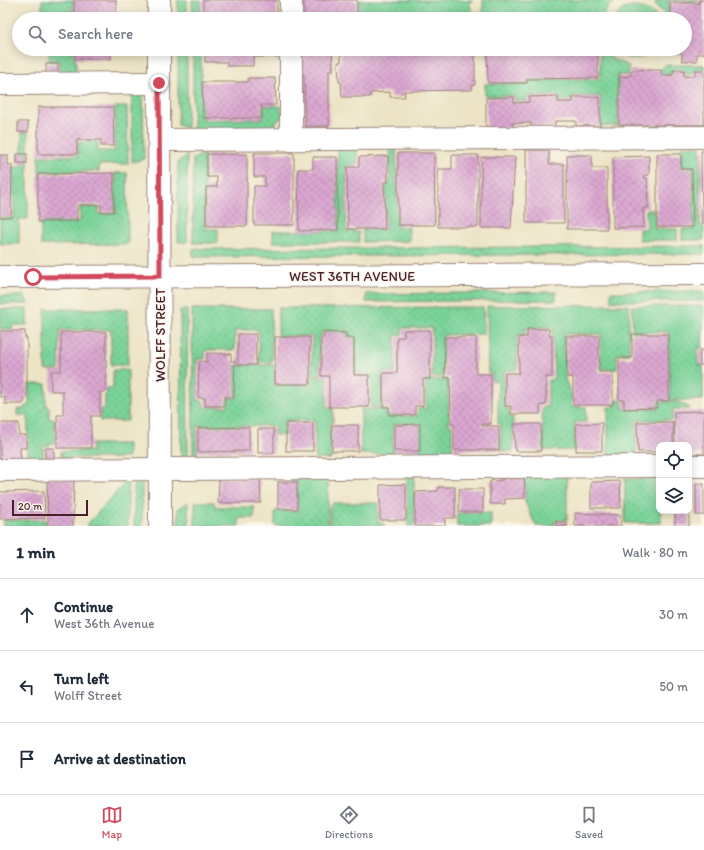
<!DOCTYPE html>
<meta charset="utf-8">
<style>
body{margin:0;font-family:Itim,sans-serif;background:#f2f2f3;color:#1f2937}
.controls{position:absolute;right:12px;bottom:12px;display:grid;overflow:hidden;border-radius:8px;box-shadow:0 2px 10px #0003}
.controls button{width:36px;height:36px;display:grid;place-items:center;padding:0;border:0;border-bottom:1px solid #e0e1e3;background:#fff;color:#1f2937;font:20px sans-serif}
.scale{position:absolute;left:12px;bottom:10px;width:76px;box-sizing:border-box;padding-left:4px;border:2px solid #4a1f2b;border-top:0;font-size:11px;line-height:14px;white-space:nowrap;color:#4a1f2b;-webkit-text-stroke:3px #fbf7ec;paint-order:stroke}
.stop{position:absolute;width:12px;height:12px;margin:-9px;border:3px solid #d1495b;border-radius:50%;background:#fff}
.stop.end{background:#d1495b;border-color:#fff;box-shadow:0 1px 4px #0008}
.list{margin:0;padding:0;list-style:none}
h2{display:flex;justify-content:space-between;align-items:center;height:52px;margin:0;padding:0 16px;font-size:17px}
h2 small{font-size:13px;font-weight:400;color:#747a83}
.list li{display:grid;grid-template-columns:26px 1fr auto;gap:12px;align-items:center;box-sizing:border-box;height:72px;padding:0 16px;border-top:1px solid #e0e1e3}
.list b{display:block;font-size:15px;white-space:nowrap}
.list p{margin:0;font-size:13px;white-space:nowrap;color:#747a83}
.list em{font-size:13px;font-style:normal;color:#747a83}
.icon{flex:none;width:22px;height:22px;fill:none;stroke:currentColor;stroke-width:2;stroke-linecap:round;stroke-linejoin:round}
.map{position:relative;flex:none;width:704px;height:526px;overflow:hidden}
.search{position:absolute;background:#fff;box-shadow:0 2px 10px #0003;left:12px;right:12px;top:12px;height:44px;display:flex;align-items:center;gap:10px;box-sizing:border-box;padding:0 14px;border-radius:22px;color:#747a83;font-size:15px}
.sheet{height:268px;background:#fff}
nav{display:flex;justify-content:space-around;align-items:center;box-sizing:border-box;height:56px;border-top:1px solid #e0e1e3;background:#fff;font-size:11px;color:#747a83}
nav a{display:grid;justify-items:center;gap:2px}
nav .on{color:#d1495b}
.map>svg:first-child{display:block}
</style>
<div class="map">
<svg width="704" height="526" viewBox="0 0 704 526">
<defs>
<pattern id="grass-dots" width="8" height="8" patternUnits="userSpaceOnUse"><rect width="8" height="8" fill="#7ad399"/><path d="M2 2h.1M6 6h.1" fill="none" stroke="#6bb584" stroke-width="1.8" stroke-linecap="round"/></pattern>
<pattern id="building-cross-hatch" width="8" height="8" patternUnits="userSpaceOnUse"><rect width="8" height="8" fill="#dba7d2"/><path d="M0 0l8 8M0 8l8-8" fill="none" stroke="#bd8fb4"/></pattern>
</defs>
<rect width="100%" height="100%" fill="#fbf7ec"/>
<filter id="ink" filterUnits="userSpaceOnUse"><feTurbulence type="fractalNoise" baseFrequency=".025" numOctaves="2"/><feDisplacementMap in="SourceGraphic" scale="8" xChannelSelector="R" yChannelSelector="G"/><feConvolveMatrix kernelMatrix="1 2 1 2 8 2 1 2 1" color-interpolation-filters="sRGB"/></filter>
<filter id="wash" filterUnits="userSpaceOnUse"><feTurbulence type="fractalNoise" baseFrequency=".012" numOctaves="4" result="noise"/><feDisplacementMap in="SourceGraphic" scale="16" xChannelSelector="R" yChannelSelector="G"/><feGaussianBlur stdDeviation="0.9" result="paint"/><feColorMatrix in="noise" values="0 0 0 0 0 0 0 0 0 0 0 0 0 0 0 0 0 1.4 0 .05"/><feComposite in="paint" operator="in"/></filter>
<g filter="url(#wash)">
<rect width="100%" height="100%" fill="#ece4c5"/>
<g fill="url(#grass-dots)" stroke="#627962">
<path d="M42,0h31v12h-8v7h-23z"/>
<rect x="178" y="0" width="9" height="19"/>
<path d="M192,0h9v19h-8z"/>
<path d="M359,0h114l-4,2 3,11h7v6h-120z"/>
<path d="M483,0h134l-8,6 -8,13h-118z"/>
<path d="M659,0h39v1h-29v16l-15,-13z"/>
<path d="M632,7c10,0 20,2 26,12h-45l10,-10z"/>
<path d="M49,49h25v11h2v14h-16v-13h-11z"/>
<path d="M178,49h9v79l-9,-3z"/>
<path d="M193,49h8l1,71 61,-1v-13h18l1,11 -13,13 -76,1z"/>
<path d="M600,49h5l7,10 17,7v9h-11v51h-17v-30h-29v4l-13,1 -1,-5h-31v5h-12v-5h-30v-12h43v-4l72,-1z"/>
<path d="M615,49h41c-12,11 -30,14 -41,0z"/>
<path d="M665,65h39v5h-9l-1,4h-10v-4h-11l-1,4 -11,1v-6z"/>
<path d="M132,93h11l1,66 -12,3z"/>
<path d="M115,107h12l1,57 -29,1v6l-60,1v-16h39v-14h20v9h17z"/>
<path d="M22,132h6v87h-9v25h-19v-26h14l-1,-51h9z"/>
<path d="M338,146h19v19h-11v66l13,1v10h-86v-11h65z"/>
<path d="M390,146h6l1,81h12v14l-46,1v-12h23v-46h4z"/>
<path d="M682,146h18v79l4,1v14h-22v-11h12l-1,-62h-11z"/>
<path d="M204,154l1,75h13v14h-25v-84z"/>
<path d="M187,155v87h-9v-80z"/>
<path d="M115,173h12l1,71 -87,1v-22l39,-1v-15h19v7l16,-1z"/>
<path d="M646,210h8l1,19h22v11h-38v-11h8z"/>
<path d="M704,246v8l-511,3v-8z"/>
<path d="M704,291v10h-93v-9z"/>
<path d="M556,292v8l-190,2v-8z"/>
<path d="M0,296h25l3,8h-28z"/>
<path d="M629,305v49h-12v15h-16v-35h-37l1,45 6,15v13h15v15h-11v28h-32l-1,-43h6v-27l6,-1 -1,-52 -28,1v7h-8v35l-13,1v37h5v9h4v34h-12v-27h-3v-43h-6v-8h-4l-1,-67z"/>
<path d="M632,306h72l-2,42h-4v17h5v35h-33l-1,-68h-36z"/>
<path d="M483,307l1,27 -41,1v42h-11v-49h-30v7h-7v37h-13v35h-11v-33l-16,-1v-36h-8v-5h-25v4h-3l1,39h-8v-39h-34v-28z"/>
<path d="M0,309h27v16h-14l-1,4h-12z"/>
<path d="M45,309h83v56h-17v-35h-51l-1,40h-14z"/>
<path d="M192,309h79l1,53h-13v-32h-24v20h-30v9h-8v41l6,1v6h24v-9h9v-33h38l1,20h36v-8h16v31h6v15h-3l1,36h-16v-39l-31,1 1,14h-10v-9h-78v30l-4,1z"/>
<path d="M180,310h7l1,146 -7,1z"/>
<path d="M113,370h15v51h-28v-12h5v-14l2,-1v-6h6z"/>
<path d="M425,380h23l1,45 3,1v27h-32v-29h-27v30h-32v-45h25l1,7h30l1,-7 8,-1z"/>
<path d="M29,384h17v22l3,1v12h6v24h-6v3h-6v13h-15v-44h-11v-6h7l1,-3 4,-1z"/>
<path d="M615,401h7l1,8h35v-7c11,0 24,-3 31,7h-16v11h-37v36h-28v-49h7z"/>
<path d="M92,444h36v14h-67v-7h31z"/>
<path d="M525,474h42v46l-12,1 -1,5h-18l-11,-24z"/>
<path d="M292,475h36v51h-53v-15h23l-1,-30h-5z"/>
<path d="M414,476v50h-6l-1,-49z"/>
<path d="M128,479v47h-42z"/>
<rect x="134" y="479" width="8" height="47"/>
<path d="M625,479h34v32h2v12h-36z"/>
<path d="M188,502l1,24h-11v-17z"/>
<path d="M195,502h19l1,5h39v11h-15v8h-44z"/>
<path d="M333,503h45v20h6v3h-54v-18z"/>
<rect x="457" y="513" width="34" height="13"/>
<rect x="4" y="520" width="42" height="6"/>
</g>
<g id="blocks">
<g fill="url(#building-cross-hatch)">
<path d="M74,0h42v19h-50v-5h8z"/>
<rect x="203" y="0" width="74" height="19"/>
<rect x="304" y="0" width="53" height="19"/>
<path d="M699,0h5v54h-7v7h-15v-8h-10v-4h13v-30h-15v-16h29z"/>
<rect x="75" y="49" width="36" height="10"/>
<path d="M205,49h73v8h-25v9h-26v-4h-22z"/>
<path d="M301,49h31l1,22h-4v55h-24l-1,-52h-3z"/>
<path d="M341,49h134v36h-3v5l-68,1 1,6h-15v-5l-20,1v4h-28l-1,-15h-2l-1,-20h3z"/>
<path d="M487,49h111v29l-71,1v4h-39z"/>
<rect x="46" y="64" width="12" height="9"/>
<path d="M631,70h30v5h12v-5h11v6h11v-6h9v55h-85v-48l12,-1z"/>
<path d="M248,78h27l1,27h-15l1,13h-59l-1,-36h46z"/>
<path d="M558,96v6h15v-5h27v29h-24v-5h-21v6h-24v-4h-19v5l-26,1v-31l28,-1v6l15,-1v-5z"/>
<path d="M38,107h75l1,39h-13v-6h-24v14h-39z"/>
<rect x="18" y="122" width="10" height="10"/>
<path d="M526,150h23v14h15v59h-38z"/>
<path d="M701,151h3v72h-2z"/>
<path d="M254,153h40v72h-40v-39h11v-9h-11z"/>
<path d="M398,153h36l1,72h-37z"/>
<rect x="17" y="154" width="10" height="9"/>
<path d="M207,154h40v72h-41v-39h11v-10h-10z"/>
<path d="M657,154h24v15h11l1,58h-36z"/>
<path d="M0,155h8v10h4l-1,52h-11z"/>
<path d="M452,155h26v72h-40v-58h14z"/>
<path d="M567,155h25v13h15v61h-40z"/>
<path d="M388,156v26h-4l1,47h-37l-1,-62h12v-10z"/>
<path d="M649,156v19h-5v3h3l1,30h-5l1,19 -31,1v-71z"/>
<path d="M313,157h24l1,73 -39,1 -1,-62h15z"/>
<path d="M481,157h34l-4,71h-30z"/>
<path d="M114,173v39h-13v-7h-24v16l-39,1v-48z"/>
<path d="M527,329h22v6h3v42h-6v28h-6v9h-29v-8h-6v-33h14v-36h8z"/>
<path d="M404,330h26v49h-7v27h-8v9h-26v-8h-6v-34h14v-36h7z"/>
<path d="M0,331h25v7h2v57l-4,9h-18v-7h-5z"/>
<path d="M61,332h45v60h-6v24h-9v32h-34v-33h6v-24h-12v-20h10z"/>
<path d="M324,332l22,1v5h8v37h15v32h-40v-31h-8v-38h3z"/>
<rect x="238" y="334" width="18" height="31"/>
<path d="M632,334h36l1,67h-12v7l-33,1v-9h-5v-42h13z"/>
<path d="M566,336h33v36h14v33h-40v-28h-6z"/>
<rect x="275" y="337" width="35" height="47"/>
<path d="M444,337h32v37h15v50h-9v2h17v24h-45v-26h-3l-1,-47 -5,1z"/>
<rect x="700" y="350" width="4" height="15"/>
<path d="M207,353l24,1v7h4l-1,36h-9v9h-20v-8h-7l1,-37 8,1z"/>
<path d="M704,411v43h-15v-9h-14l-1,-33z"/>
<path d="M637,422h36v23h-14v7h-21z"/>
<path d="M0,423h19v12h7v13h-6l1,13h-21z"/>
<rect x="286" y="423" width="27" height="28"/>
<path d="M602,423v28h-26v-27z"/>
<path d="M420,424v27h-26v-26z"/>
<path d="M514,424h27v27h-26z"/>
<rect x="332" y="425" width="26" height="26"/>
<path d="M249,427v24l-51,1v-24z"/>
<rect x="258" y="429" width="16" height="24"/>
<rect x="45" y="448" width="9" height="11"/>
<path d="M503,476h21l1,22 -20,1v5h-15v-23l13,-1z"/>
<path d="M74,478l-1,48h-25l-1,-47z"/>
<path d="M219,478l41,1 1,24h-43z"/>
<path d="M620,481l1,27h-30v-26z"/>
<rect x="278" y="482" width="19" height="27"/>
<path d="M406,484v36h-26v-35z"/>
<rect x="696" y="484" width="8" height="31"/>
<path d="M438,487h17v31h-10v8h-30v-34l23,-1z"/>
<rect x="459" y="489" width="24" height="23"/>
<path d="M44,491l1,27 -45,1v-27z"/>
<rect x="675" y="511" width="14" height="15"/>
<path d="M575,513l45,2 1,11h-46z"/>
<rect x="556" y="522" width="11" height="4"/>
</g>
</g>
</g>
<g filter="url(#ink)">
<use href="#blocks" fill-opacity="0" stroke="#9b8278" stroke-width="1"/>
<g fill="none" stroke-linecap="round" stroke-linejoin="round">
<g stroke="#9b8278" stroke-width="24">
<g id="minor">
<path d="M159,0v19"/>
<path d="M291,19v-19"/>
<path d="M159,49l1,477"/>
<path d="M0,84l159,-1"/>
<path d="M160,140l544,-3"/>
<path d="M291,140v-91"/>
<path d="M0,277l704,-3"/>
<path d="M689,466h15"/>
<path d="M0,470l659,-4"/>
</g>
</g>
<use href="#minor" stroke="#fff" stroke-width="22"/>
</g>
</g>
<g fill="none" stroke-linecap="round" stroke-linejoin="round" filter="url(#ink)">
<path stroke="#d1495b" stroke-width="5" d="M33,277l127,-1 -1,-193"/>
</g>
<g text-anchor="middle" stroke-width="3" stroke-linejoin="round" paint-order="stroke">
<g font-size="14" fill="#4a1f2b" stroke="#fbf7ec">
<text x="352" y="281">WEST 36TH AVENUE</text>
<text transform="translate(160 335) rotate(-90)" y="5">WOLFF STREET</text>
</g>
</g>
</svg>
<div class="controls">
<button><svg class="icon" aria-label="locate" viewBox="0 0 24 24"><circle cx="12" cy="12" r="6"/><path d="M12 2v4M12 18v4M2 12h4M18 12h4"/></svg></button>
<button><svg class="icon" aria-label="layers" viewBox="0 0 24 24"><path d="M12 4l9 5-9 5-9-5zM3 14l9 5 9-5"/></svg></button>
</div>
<div class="scale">20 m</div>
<div class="stop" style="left:33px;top:277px"></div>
<div class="stop end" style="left:159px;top:83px"></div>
<div class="search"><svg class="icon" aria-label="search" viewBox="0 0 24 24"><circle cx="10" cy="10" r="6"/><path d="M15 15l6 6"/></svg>Search here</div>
</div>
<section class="sheet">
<h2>1 min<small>Walk · 80 m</small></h2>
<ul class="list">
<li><svg class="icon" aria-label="ahead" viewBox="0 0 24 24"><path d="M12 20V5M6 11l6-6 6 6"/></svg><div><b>Continue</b><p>West 36th Avenue</p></div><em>30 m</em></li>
<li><svg class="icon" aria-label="left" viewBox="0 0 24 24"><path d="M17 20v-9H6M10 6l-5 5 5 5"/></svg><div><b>Turn left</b><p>Wolff Street</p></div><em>50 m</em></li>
<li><svg class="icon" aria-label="arrive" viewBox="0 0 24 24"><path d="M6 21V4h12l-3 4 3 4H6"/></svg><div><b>Arrive at destination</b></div></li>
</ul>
</section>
<nav>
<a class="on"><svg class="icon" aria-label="map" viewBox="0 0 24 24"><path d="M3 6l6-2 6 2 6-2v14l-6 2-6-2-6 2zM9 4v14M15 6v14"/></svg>Map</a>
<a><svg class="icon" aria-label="directions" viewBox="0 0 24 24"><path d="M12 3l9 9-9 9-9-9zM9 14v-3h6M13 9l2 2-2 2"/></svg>Directions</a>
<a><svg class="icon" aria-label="saved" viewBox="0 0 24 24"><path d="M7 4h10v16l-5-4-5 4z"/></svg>Saved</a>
</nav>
